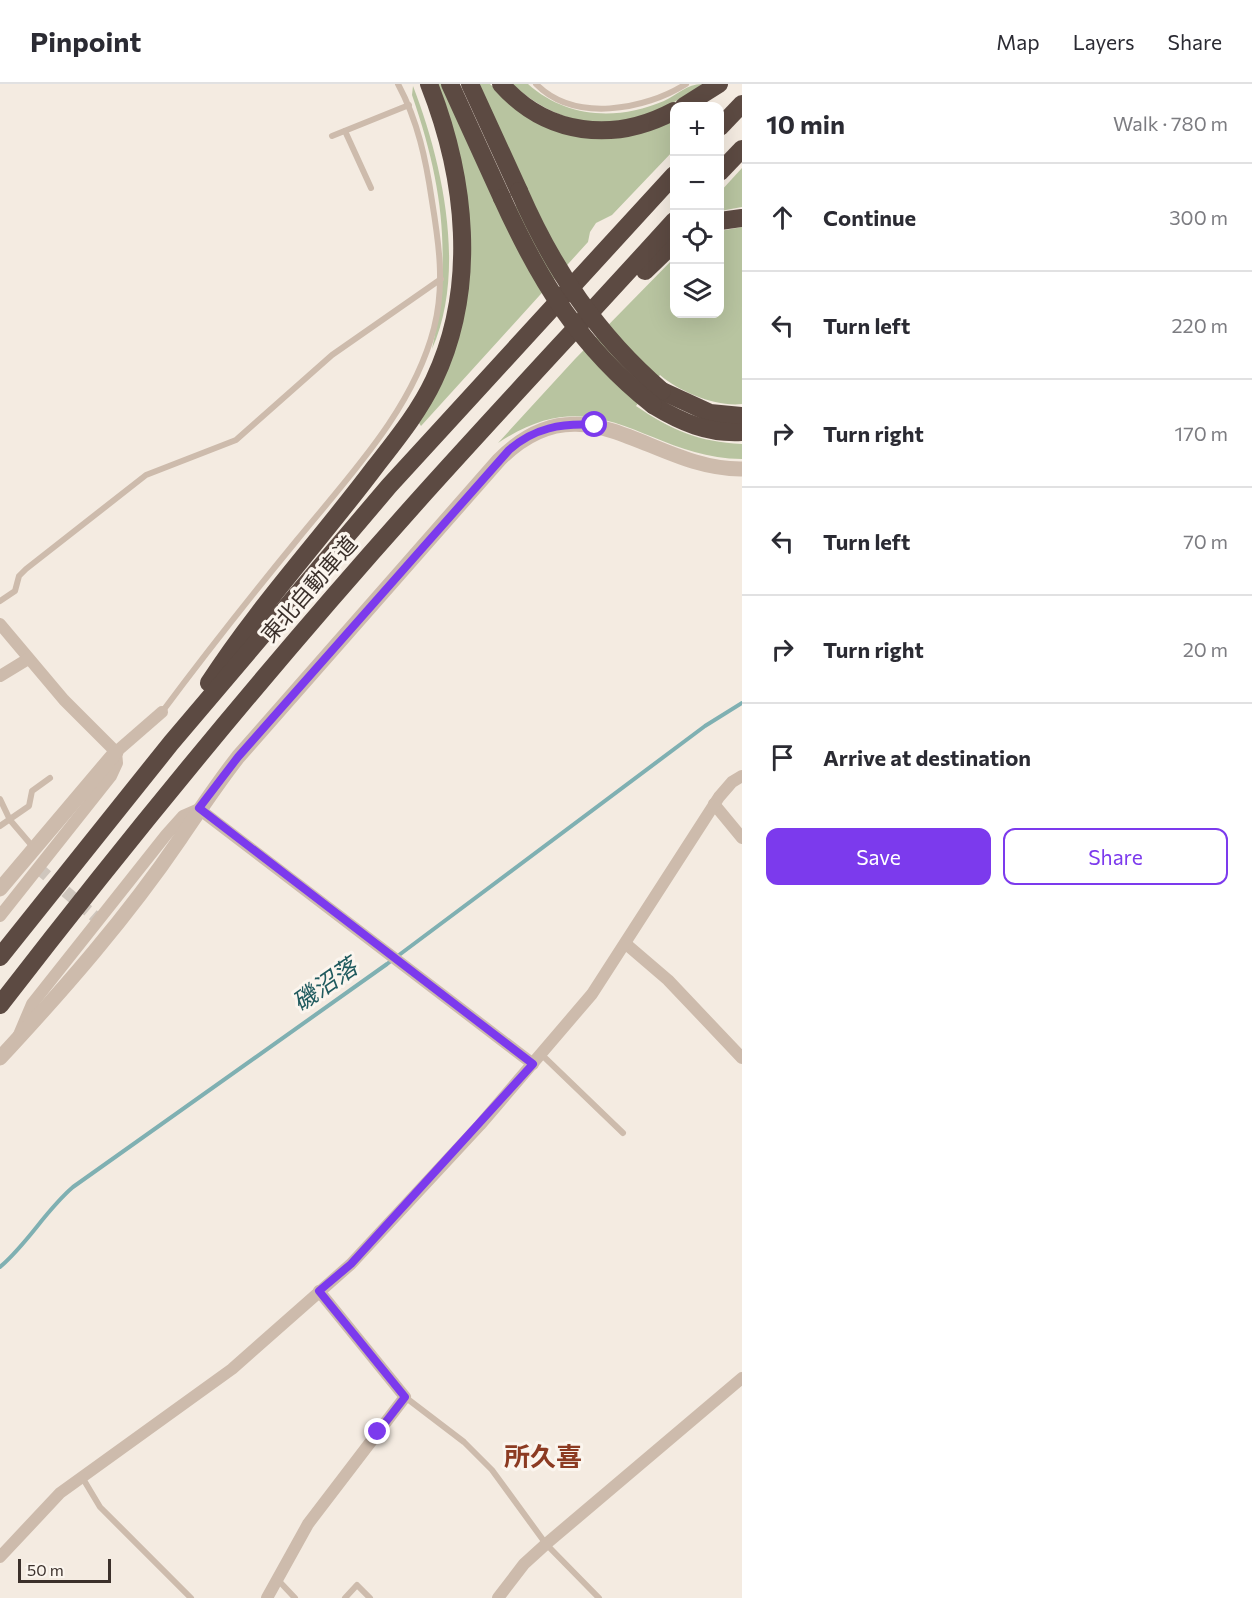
<!DOCTYPE html>
<meta charset="utf-8">
<style>
body{margin:0;font-family:Commissioner,"Noto Sans JP",sans-serif;background:#f7f7f7;color:#2b2b33}
.controls{position:absolute;right:18px;top:18px;display:grid;overflow:hidden;border-radius:12px;box-shadow:0 6px 24px #0002}
.controls button{width:54px;height:54px;display:grid;place-items:center;padding:0;border:0;border-bottom:2px solid #e1e1e2;background:#fff;color:#2b2b33;font:30px sans-serif}
.scale{position:absolute;left:18px;bottom:15px;width:93px;box-sizing:border-box;padding-left:6px;border:3px solid #3b302b;border-top:0;font-size:16px;line-height:21px;white-space:nowrap;color:#3b302b;-webkit-text-stroke:4px #fbf5ee;paint-order:stroke}
.stop{position:absolute;width:18px;height:18px;margin:-14px;border:4px solid #7c3aed;border-radius:50%;background:#fff}
.stop.end{background:#7c3aed;border-color:#fff;box-shadow:0 2px 6px #0008}
.list{margin:0;padding:0;list-style:none}
h2{display:flex;justify-content:space-between;align-items:center;height:78px;margin:0;padding:0 24px;font-size:26px}
h2 small{font-size:20px;font-weight:400;color:#7c7c81}
.list li{display:grid;grid-template-columns:39px 1fr auto;gap:18px;align-items:center;box-sizing:border-box;height:108px;padding:0 24px;border-top:2px solid #e1e1e2}
.list b{display:block;font-size:22px;white-space:nowrap}
.list em{font-size:20px;font-style:normal;color:#7c7c81}
.actions{display:flex;gap:12px;padding:18px 24px}
.actions a{flex:1;padding:14px 0;border:2px solid #7c3aed;border-radius:12px;text-align:center;font-size:21px;color:#7c3aed}
.actions .main{background:#7c3aed;color:#fff}
.icon{flex:none;width:33px;height:33px;fill:none;stroke:currentColor;stroke-width:2;stroke-linecap:round;stroke-linejoin:round}
.map{position:relative;flex:none;width:742px;height:1514px;overflow:hidden}
header{display:flex;align-items:center;gap:36px;box-sizing:border-box;height:84px;padding:0 30px;background:#fff;border-bottom:2px solid #e1e1e2}
header strong{font-size:28px}
nav{display:flex;gap:33px;margin-inline-start:auto;font-size:21px}
main{display:flex}
aside{flex:1;background:#fff}
.map>svg:first-child{display:block}
</style>
<header>
<strong>Pinpoint</strong>
<nav><a>Map</a><a>Layers</a><a>Share</a></nav>
</header>
<main>
<div class="map">
<svg width="742" height="1514" viewBox="0 0 742 1514">
<rect width="100%" height="100%" fill="#f4ebe1"/>
<g fill="#b8c4a0">
<path d="M438,0h3l59,129 31,-13 -52,-116h11l31,29 42,20 111,-14v31l-62,65 -16,8 -6,9 -2,10 -167,184 -2,-3 48,-131z"/>
<path d="M512,0h16c38,34 89,37 136,17 13,-6 23,-17 38,-17 -65,48 -128,55 -190,0z"/>
<path d="M413,2c29,75 54,185 19,263 20,-94 11,-164 -20,-254z"/>
<path d="M742,84v39l-22,4v-19z"/>
<path d="M742,143v177c-26,3 -62,-12 -82,-29l-24,31c35,24 63,36 106,38v15c-97,-1 -142,-84 -244,-16l77,-84 99,-101v56h46v-83z"/>
</g>
<g fill="none" stroke-linecap="round" stroke-linejoin="round">
<path stroke="#7fb0b2" stroke-width="4" d="M0,1183c29,-25 45,-56 73,-80l314,-223 318,-238 37,-23"/>
<path stroke="#cfc6bd" stroke-width="12" stroke-dasharray="12 6" stroke-linecap="butt" d="M38,784l61,52"/>
<g stroke="#cdbbac" stroke-width="6">
<path d="M536,0c38,39 109,26 150,0"/>
<path d="M345,47l26,57"/>
<path d="M332,52l77,-31"/>
<path d="M0,517l15,-10 4,-15 7,-7 120,-94 90,-35 96,-85 109,-76"/>
<path d="M162,628c44,-59 89,-116 135,-172 52,-64 116,-130 137,-212 11,-43 5,-84 -2,-127 -6,-41 -14,-80 -34,-117"/>
<path d="M0,715l10,21 23,27"/>
<path d="M0,742l29,-20 3,-15 18,-13"/>
<path d="M541,970l82,79"/>
<path d="M405,1313l59,45 28,28 54,74 53,54"/>
<path d="M82,1393l18,30 91,91"/>
<path d="M278,1496l17,18"/>
<path d="M345,1514l12,-13 13,13"/>
</g>
<g stroke="#cdbbac" stroke-width="12">
<path d="M0,540l64,76 52,52 1,11 -6,13 -111,140"/>
<path d="M0,592l28,-17"/>
<path d="M116,668l46,-40"/>
<path d="M714,720l28,34"/>
<path d="M626,860l42,36 74,78"/>
<path d="M18,953l14,-33 134,-169 17,-19 16,-7 334,255"/>
<path d="M0,1473l60,-64 172,-124 119,-105 129,-139 112,-131 127,-197 13,-15 10,-6"/>
<path d="M267,1514l41,-74 97,-127 -86,-106"/>
<path d="M498,1514l26,-34 22,-20 196,-166"/>
</g>
<g stroke="#cdbbac" stroke-width="15">
<path d="M0,805l116,-137"/>
<path d="M0,974c64,-69 127,-141 180,-219 19,-28 37,-55 58,-82l261,-297c85,-86 151,10 243,9"/>
</g>
<g stroke="#5c4a42" stroke-width="18">
<path d="M450,0l52,114"/>
<path d="M470,0l49,107"/>
<path d="M501,0c46,52 113,59 173,27"/>
<path d="M684,22l35,-22"/>
<path d="M720,43l22,-23"/>
<path d="M720,88l22,-23"/>
<path d="M720,137l22,-3"/>
<path d="M645,187l29,-28"/>
<path d="M662,307l48,22 32,3"/>
<path d="M653,321c28,17 55,29 89,27"/>
<path d="M209,599c49,-76 112,-144 166,-216 21,-27 44,-55 59,-87 44,-93 32,-202 -5,-296"/>
<path d="M0,873l171,-214 218,-257 285,-311"/>
<path d="M0,921c132,-171 270,-339 414,-500 86,-96 174,-189 260,-284"/>
</g>
<g stroke="#5c4a42" stroke-width="18">
<path d="M519,107c34,78 78,144 143,200"/>
<path d="M502,114c38,84 78,149 151,207"/>
</g>
</g>
<g fill="none" stroke-linecap="round" stroke-linejoin="round">
<path stroke="#7c3aed" stroke-width="8" d="M378,1348l27,-35 -86,-106 32,-27 182,-200 -334,-256 39,-51 271,-307c25,-22 52,-27 86,-25"/>
</g>
<g text-anchor="middle" stroke-width="6" stroke-linejoin="round" paint-order="stroke">
<g font-size="22" fill="#3b302b" stroke="#fbf5ee">
<text transform="translate(309 505) rotate(-49)" y="8">東北自動車道</text>
</g>
<g font-size="24" font-style="italic" fill="#1f5a5e" stroke="#fbf5ee">
<text transform="translate(325 901) rotate(-35)" y="8">磯沼落</text>
</g>
<g font-size="26" font-weight="bold" fill="#8c3b22" stroke="#fbf5ee">
<text x="543" y="1382">所久喜</text>
</g>
</g>
</svg>
<div class="controls">
<button>+</button>
<button>−</button>
<button><svg class="icon" aria-label="locate" viewBox="0 0 24 24"><circle cx="12" cy="12" r="6"/><path d="M12 2v4M12 18v4M2 12h4M18 12h4"/></svg></button>
<button><svg class="icon" aria-label="layers" viewBox="0 0 24 24"><path d="M12 4l9 5-9 5-9-5zM3 14l9 5 9-5"/></svg></button>
</div>
<div class="scale">50 m</div>
<div class="stop" style="left:595px;top:341px"></div>
<div class="stop end" style="left:378px;top:1348px"></div>
</div>
<aside>
<h2>10 min<small>Walk · 780 m</small></h2>
<ul class="list">
<li><svg class="icon" aria-label="ahead" viewBox="0 0 24 24"><path d="M12 20V5M6 11l6-6 6 6"/></svg><div><b>Continue</b></div><em>300 m</em></li>
<li><svg class="icon" aria-label="left" viewBox="0 0 24 24"><path d="M17 20v-9H6M10 6l-5 5 5 5"/></svg><div><b>Turn left</b></div><em>220 m</em></li>
<li><svg class="icon" aria-label="right" viewBox="0 0 24 24"><path d="M7 20v-9h11M14 6l5 5-5 5"/></svg><div><b>Turn right</b></div><em>170 m</em></li>
<li><svg class="icon" aria-label="left" viewBox="0 0 24 24"><path d="M17 20v-9H6M10 6l-5 5 5 5"/></svg><div><b>Turn left</b></div><em>70 m</em></li>
<li><svg class="icon" aria-label="right" viewBox="0 0 24 24"><path d="M7 20v-9h11M14 6l5 5-5 5"/></svg><div><b>Turn right</b></div><em>20 m</em></li>
<li><svg class="icon" aria-label="arrive" viewBox="0 0 24 24"><path d="M6 21V4h12l-3 4 3 4H6"/></svg><div><b>Arrive at destination</b></div></li>
</ul>
<div class="actions"><a class="main">Save</a><a>Share</a></div>
</aside>
</main>
